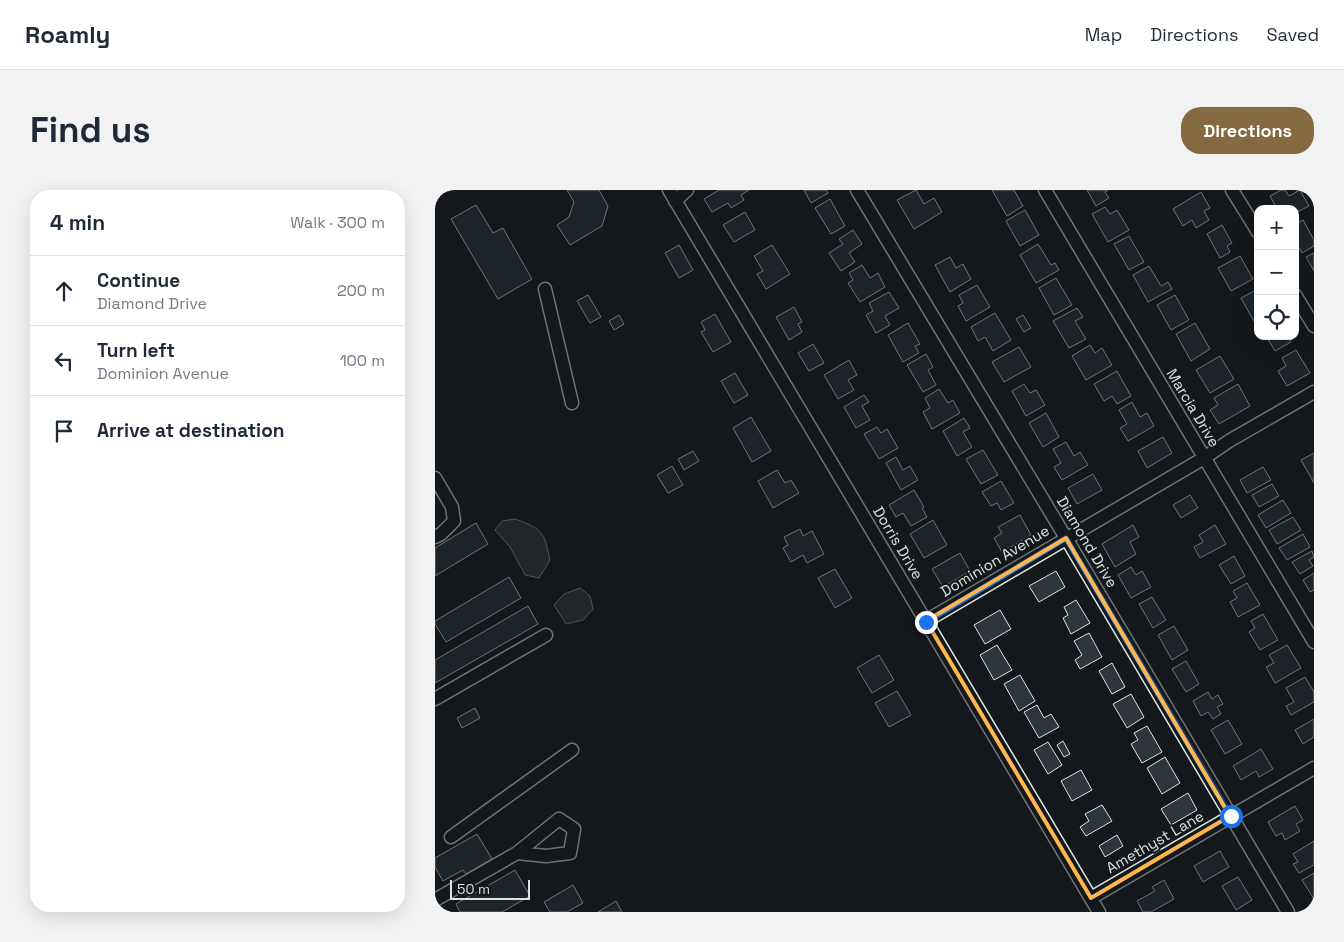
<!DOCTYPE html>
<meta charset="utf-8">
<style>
body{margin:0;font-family:"Space Grotesk",sans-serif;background:#f2f2f3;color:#1f2937}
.controls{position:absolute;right:15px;top:15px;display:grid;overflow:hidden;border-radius:10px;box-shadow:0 5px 20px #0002}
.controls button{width:45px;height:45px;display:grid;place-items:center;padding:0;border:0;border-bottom:1px solid #e0e1e3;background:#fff;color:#1f2937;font:25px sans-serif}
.scale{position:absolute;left:15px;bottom:12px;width:80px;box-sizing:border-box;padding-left:5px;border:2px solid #d8e6dc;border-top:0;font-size:14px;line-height:18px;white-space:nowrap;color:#d8e6dc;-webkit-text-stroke:4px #14181c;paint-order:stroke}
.stop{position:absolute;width:15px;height:15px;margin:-11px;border:4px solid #1a73e8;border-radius:50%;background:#fff}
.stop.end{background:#1a73e8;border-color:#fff;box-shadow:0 1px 5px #0008}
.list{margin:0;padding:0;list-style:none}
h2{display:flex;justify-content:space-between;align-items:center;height:65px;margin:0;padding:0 20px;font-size:21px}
h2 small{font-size:16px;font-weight:400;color:#747a83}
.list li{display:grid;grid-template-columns:32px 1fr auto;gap:15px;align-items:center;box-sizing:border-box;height:70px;padding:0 20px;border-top:1px solid #e0e1e3}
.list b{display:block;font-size:19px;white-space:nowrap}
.list p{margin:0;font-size:16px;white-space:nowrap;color:#747a83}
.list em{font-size:16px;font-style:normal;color:#747a83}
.icon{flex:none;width:28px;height:28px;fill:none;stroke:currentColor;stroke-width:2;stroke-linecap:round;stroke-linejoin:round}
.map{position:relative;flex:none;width:879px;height:722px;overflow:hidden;border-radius:20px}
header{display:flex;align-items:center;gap:30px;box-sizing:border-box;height:70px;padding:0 25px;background:#fff;border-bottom:1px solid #e0e1e3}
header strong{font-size:24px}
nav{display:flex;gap:28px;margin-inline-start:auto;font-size:18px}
.intro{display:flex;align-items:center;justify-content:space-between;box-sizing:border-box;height:120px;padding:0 30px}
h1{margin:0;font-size:35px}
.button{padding:12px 22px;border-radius:20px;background:#846941;color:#fff;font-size:18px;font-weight:700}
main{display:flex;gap:30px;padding:0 30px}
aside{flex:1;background:#fff;border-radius:20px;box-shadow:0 5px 20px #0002}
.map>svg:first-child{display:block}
</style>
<header>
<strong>Roamly</strong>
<nav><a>Map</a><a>Directions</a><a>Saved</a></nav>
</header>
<div class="intro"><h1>Find us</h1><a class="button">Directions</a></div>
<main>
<aside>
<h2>4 min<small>Walk · 300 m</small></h2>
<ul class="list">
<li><svg class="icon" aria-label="ahead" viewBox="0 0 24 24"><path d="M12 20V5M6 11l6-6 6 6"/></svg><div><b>Continue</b><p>Diamond Drive</p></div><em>200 m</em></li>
<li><svg class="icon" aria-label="left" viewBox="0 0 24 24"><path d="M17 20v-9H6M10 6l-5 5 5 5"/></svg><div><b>Turn left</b><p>Dominion Avenue</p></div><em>100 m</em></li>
<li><svg class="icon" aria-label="arrive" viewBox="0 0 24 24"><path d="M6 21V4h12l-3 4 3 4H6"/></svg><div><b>Arrive at destination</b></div></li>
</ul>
</aside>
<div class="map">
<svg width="879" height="722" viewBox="0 0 879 722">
<rect width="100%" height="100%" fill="#14181c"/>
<g fill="#363b3e" stroke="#939e99">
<path d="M80,329c28,10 29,13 35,41l-11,18 -14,-3 -15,-28 -15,-17 7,-9z"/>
<path d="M145,398l10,8 3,13 -10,11 -17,4 -12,-19 10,-11z"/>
</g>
<g fill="#2c363c" stroke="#d8e6dc">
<path d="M132,0h32l9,16 -6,20 -32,19 -13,-20 12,-8 5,-15z"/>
<path d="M284,0h30l-8,5 3,5 -13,8 -3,-5 -16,9 -8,-13z"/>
<path d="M369,0h22l2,3 -17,10z"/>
<path d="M481,0l8,14 10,-6 8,14 -28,17 -17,-29z"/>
<path d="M557,0h22l9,16 -16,10z"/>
<path d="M652,0h21l-3,2 4,6 -13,8z"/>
<path d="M846,0h4l4,6 11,-6 9,16 -14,7v-4h-18l-7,-13z"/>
<path d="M766,2l9,16 -6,3 5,9 -13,8 -4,-8 -9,6 -10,-17z"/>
<path d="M395,9l15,27 -14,8 -16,-26z"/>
<path d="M41,15l17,28 10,-5 29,51 -34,20 -47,-80z"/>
<path d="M670,17l5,7 7,-4 12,20 -21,12 -16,-28z"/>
<path d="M590,20l14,25 -19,11 -14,-25z"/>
<path d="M310,22l10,18 -21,12 -11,-17z"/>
<path d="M868,30l11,20v6l-12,7 -7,-12v-17z"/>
<path d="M787,35l10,18 -5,3 3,6 -10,6 -13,-24z"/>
<path d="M418,40l9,14 -13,9 6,9 -14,9 -12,-18 14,-9 -4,-5z"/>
<path d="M694,46l15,26 -15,8 -15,-26z"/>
<path d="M603,54l13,21 4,-2 4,7 -23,13 -16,-28z"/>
<path d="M244,55l14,25 -14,8 -14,-25z"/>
<path d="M337,55l18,29 -24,15 -9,-15 6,-3 -9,-15z"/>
<path d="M879,63v18l-8,-14z"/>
<path d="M805,66l13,23 -22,12 -13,-23z"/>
<path d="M515,67l6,11 7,-4 8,15 -21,13 -15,-27z"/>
<path d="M427,75l8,13 8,-5 7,14 -25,15 -12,-19 5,-3 -4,-7z"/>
<path d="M714,76l12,20 7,-4 4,7 -24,13 -15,-27z"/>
<path d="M621,88l16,27 -18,10 -15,-27z"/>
<path d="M542,95l13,22 -24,14 -8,-15 5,-3 -4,-8z"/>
<path d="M823,99v33l-3,1 -14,-25z"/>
<path d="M454,102l10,16 -14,8 5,9 -14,8 -10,-18 7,-4 -4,-8z"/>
<path d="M153,105l13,22 -11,6 -13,-22z"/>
<path d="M740,105l14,25 -18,10 -14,-25z"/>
<path d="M359,117l8,15 -4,2 4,8 -13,8 -13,-23z"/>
<path d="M642,118l6,9 -8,4 11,18 -17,9 -16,-27z"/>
<path d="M560,123l16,27 -18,11 -8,-14 -7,4 -7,-14z"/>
<path d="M280,124l16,28 -18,10 -12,-20 4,-2 -4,-8z"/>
<path d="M184,125l5,9 -10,6 -5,-9z"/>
<path d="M588,125l8,13 -7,4 -8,-13z"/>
<path d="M473,133l12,21 -5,2 4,7 -16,9 -15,-27z"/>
<path d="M760,133l15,26 -19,12 -15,-27z"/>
<path d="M831,146h22l3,6 -16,9z"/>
<path d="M378,154l11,19 -15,8 -11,-18z"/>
<path d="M655,155l5,8 7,-5 10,17 -26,15 -14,-24z"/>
<path d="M584,157l12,20 -27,15 -12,-20z"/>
<path d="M861,160l14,23 -23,13 -9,-15 8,-5 -4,-8z"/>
<path d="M491,164l7,13 -5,3 8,15 -13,7 -16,-27z"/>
<path d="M785,166l14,23 -24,14 -14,-23z"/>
<path d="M414,170l8,15 -9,5 6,10 -16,9 -14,-24z"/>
<path d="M682,181l14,25 -14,8 -5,-8 -8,5 -10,-17z"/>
<path d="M300,183l13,22 -14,8 -13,-22z"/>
<path d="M589,194l6,9 6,-3 9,15 -19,11 -14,-25z"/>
<path d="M803,194l12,22 -31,18 -9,-14 8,-5 -4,-7z"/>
<path d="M504,199l9,14 5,-3 7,13 -28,16 -9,-17 7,-4 -5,-10z"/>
<path d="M429,205l5,7 -7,4 8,14 -14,8 -12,-21z"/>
<path d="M697,212l8,15 7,-4 7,13 -26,15 -8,-13 7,-4 -8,-14z"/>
<path d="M611,223l13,24 -16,10 -14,-24z"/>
<path d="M316,227l20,34 -19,11 -19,-34z"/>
<path d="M529,228l6,10 -7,4 9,15 -15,9 -14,-25z"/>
<path d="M442,237l4,6 6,-4 11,19 -19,11 -15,-25z"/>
<path d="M728,247l9,16 -25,15 -9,-17z"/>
<path d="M631,252l8,14 6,-4 8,13 -26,15 -8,-13 7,-4 -8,-14z"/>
<path d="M548,260l15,25 -17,9 -15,-25z"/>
<path d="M258,261l6,10 -15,9 -6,-11z"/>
<path d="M879,263v30l-13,-23z"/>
<path d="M461,267l7,13 7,-4 8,14 -17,10 -15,-27z"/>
<path d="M237,276l11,19 -15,8 -11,-18z"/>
<path d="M828,277l8,13 -24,13 -7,-13z"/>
<path d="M342,280l8,13 6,-3 8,13 -26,15 -15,-27z"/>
<path d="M658,284l9,16 -25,14 -9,-16z"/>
<path d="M566,291l13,22 -13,7 -4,-7 -6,3 -9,-14z"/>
<path d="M837,294l7,12 -20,11 -7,-12z"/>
<path d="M479,300l10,17 -2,1 5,9 -16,9 -8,-13 -7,4 -7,-12z"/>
<path d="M755,305l8,13 -17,10 -8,-13z"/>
<path d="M848,310l8,13 -25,15 -8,-13z"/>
<path d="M585,325l11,20 -29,17 -8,-14 8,-5 -4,-6z"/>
<path d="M858,327l8,13 -24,14 -8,-14z"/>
<path d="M498,330l14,25 -23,13 -14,-24z"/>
<path d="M41,333l12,21 -53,32v-28z"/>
<path d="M698,335l6,12 -9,5 6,12 -21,13 -13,-23z"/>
<path d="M780,335l11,19 -26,14 -6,-11 9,-5 -4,-7z"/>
<path d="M365,339l3,7 9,-5 12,23 -17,9 -4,-8 -12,7 -8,-14 5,-3 -4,-8z"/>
<path d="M868,344l7,13 -23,13 -8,-12z"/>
<path d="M877,361l2,6 -5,3 4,6 -13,8 -8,-12z"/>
<path d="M525,363l10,18 -27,16 -11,-18z"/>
<path d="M799,366l11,20 -14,8 -12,-19z"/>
<path d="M696,377l5,8 6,-4 9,16 -20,11 -13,-23z"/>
<path d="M400,379l17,29 -17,10 -17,-30z"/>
<path d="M621,381l9,16 -26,15 -10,-16z"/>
<path d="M879,383v17l-4,2 -7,-12z"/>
<path d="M74,387l12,21 -75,44 -11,-18v-3z"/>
<path d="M812,393l13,22 -22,12 -8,-15 7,-4 -4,-7z"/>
<path d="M717,407l14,23 -13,8 -14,-24z"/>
<path d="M641,410l14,23 -19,11 -8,-16 5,-3 -4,-8z"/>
<path d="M93,416l10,18 -103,59v-23z"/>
<path d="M565,420l11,19 -26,15 -11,-19z"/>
<path d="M828,424l15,26 -18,10 -11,-18 6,-4 -4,-7z"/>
<path d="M739,436l14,24 -16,10 -14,-25z"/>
<path d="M654,443l13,24 -22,12 -5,-9 7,-5 -8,-14z"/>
<path d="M562,455l15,25 -18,10 -14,-25z"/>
<path d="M852,455l14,23 -26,15 -9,-16 8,-4 -5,-8z"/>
<path d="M444,465l15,25 -22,13 -15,-25z"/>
<path d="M751,471l13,23 -13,8 -14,-23z"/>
<path d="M677,473l13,24 -13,7 -13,-23z"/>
<path d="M585,485l15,26 -16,10 -15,-27z"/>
<path d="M870,487l9,15v10l-23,13 -5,-9 8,-4 -8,-14z"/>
<path d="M462,501l14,24 -22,12 -14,-24z"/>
<path d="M773,502l4,7 6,-4 5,9 -6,3 4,7 -8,5 -5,-7 -7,4 -8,-15z"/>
<path d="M696,504l13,23 -17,11 -14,-24z"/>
<path d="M602,515l7,13 7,-4 8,13 -20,11 -15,-26z"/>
<path d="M40,518l5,10 -18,10 -5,-10z"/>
<path d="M879,529v18l-11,7 -8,-14z"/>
<path d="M793,530l14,24 -17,10 -14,-24z"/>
<path d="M712,536l15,26 -20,11 -11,-19 7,-4 -4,-7z"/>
<path d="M628,551l7,13 -6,3 -7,-12z"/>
<path d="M613,552l14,23 -14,9 -14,-24z"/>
<path d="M826,559l12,20 -14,8 -3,-6 -15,9 -8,-14z"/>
<path d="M730,567l15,26 -18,11 -15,-26z"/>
<path d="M646,580l11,20 -20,11 -11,-20z"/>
<path d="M753,603l9,17 -26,15 -10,-16z"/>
<path d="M667,615l10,16 -26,15 -6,-9 9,-6 -4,-7z"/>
<path d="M860,616l8,14 -7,4 4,7 -15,9 -3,-7 -6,3 -8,-14z"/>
<path d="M42,644l15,25 -26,15 -3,-4 -20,11 -8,-14v-9z"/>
<path d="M682,645l6,11 -18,11 -6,-11z"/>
<path d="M879,651v24l-15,8 -6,-9 5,-2 -5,-8z"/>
<path d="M785,661l9,16 -26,15 -9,-16z"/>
<path d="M80,680l15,26 -28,16h-42l-4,-8z"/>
<path d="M879,683v26l-12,-19z"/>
<path d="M803,687l14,23 -16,10 -14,-24z"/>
<path d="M729,690l10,19 -23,13h-8l-6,-11 18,-10 -3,-4z"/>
<path d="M138,695l10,18 -16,9h-17l-6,-10z"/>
<path d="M181,711l6,11h-24z"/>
</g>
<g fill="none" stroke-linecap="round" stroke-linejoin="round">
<g stroke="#d8e6dc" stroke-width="15">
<g id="minor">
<path d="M234,0l430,722"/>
<path d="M422,0l209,348 222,374"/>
<path d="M610,0l269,452"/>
<path d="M797,0l26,42"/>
<path d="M240,11l12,-11"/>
<path d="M110,99l27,114"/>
<path d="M860,105l19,31"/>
<path d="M0,288l17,29 2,14 -13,13 -6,3"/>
<path d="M491,431l278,-163 25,-17 85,-49"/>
<path d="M0,509l111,-64"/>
<path d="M16,647l121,-87"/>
<path d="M656,708l223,-130"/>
<path d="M0,710l82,-47 42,-34 15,10 -4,24 -24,3 -29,-3"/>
</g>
</g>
<use href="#minor" stroke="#14181c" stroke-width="12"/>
</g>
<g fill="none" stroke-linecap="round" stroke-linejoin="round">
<path stroke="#1a73e8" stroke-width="6" d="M491,432l140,-84 165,278"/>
</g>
<path d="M0 0H879V722H0ZM631,348l164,278 -139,82 -165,-277z" fill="#14181c" fill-opacity=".55" fill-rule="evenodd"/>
<path fill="none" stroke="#ffb74d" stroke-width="4" stroke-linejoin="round" d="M631,348l164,278 -139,82 -165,-277z"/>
<g text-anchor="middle" stroke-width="4" stroke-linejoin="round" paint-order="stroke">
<g font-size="15" fill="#d8e6dc" stroke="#14181c">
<text transform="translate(758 218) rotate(59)" y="5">Marcia Drive</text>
<text transform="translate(652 352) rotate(59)" y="5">Diamond Drive</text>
<text transform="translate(463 353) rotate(59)" y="5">Dorris Drive</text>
<text transform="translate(560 371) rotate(-31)" y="5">Dominion Avenue</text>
<text transform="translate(720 652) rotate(-30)" y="5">Amethyst Lane</text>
</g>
</g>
</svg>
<div class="controls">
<button>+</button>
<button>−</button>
<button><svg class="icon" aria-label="locate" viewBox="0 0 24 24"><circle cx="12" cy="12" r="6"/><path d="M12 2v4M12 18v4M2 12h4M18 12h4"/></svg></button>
</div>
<div class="scale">50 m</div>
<div class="stop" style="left:796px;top:626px"></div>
<div class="stop end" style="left:491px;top:432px"></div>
</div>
</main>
